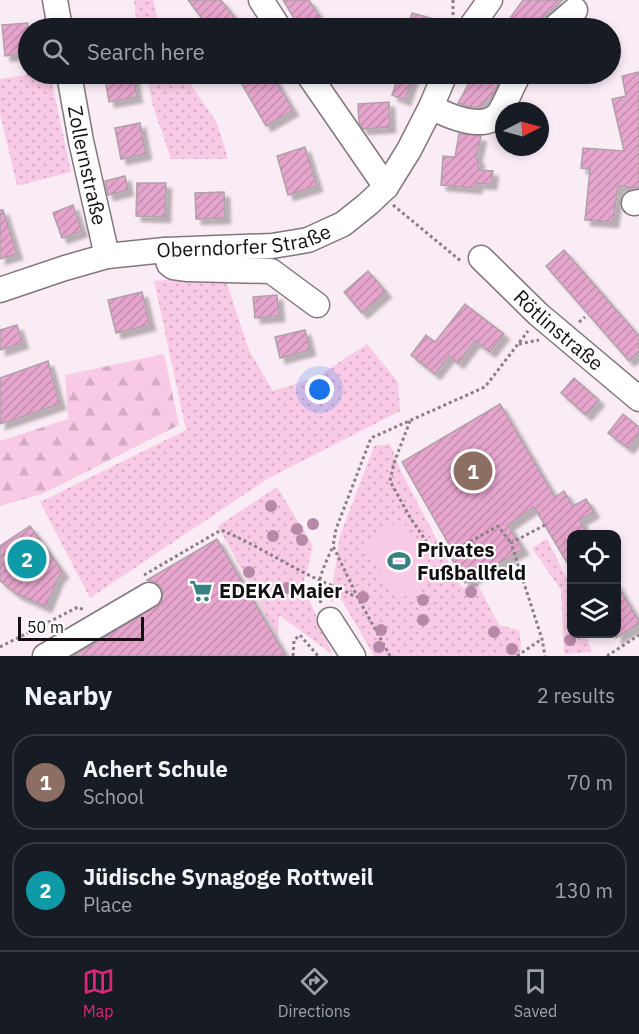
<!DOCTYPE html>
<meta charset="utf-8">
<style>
body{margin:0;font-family:"IBM Plex Sans",sans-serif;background:#20242c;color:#f1f3f6}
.controls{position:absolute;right:18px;bottom:18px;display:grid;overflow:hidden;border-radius:12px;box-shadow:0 3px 9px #0003}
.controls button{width:54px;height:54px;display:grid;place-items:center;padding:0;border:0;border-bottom:2px solid #363941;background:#171b24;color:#f1f3f6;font:30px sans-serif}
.compass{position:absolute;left:495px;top:102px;width:54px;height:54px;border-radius:50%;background:#171b24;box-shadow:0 3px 9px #0003;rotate:84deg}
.scale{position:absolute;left:18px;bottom:15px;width:126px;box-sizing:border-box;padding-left:6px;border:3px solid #140f12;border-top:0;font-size:16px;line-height:21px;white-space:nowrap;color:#140f12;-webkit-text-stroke:4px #fff;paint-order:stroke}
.you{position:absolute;left:320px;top:390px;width:21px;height:21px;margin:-15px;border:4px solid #fff;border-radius:50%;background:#1a73e8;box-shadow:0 0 0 9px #1a73e833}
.badge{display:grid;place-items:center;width:39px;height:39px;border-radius:50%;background:#db2777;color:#fff;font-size:20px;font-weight:700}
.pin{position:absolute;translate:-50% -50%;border:3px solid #fff;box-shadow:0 2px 6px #0006}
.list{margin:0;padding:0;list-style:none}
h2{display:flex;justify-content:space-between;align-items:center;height:78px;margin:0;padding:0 24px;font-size:26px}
h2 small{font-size:20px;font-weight:400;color:#9ea1a6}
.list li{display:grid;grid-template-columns:39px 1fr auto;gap:18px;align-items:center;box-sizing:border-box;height:96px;margin:0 12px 12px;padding:0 12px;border:2px solid #363941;border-radius:24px}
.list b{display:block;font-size:22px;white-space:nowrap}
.list p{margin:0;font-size:20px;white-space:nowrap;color:#9ea1a6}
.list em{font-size:20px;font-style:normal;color:#9ea1a6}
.icon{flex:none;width:33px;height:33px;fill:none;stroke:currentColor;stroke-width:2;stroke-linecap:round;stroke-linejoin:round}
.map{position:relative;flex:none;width:639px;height:656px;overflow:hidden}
.search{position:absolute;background:#171b24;box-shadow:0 3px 9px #0003;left:18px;right:18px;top:18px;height:66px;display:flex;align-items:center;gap:15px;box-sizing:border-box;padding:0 21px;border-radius:33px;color:#9ea1a6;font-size:22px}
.sheet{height:294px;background:#171b24}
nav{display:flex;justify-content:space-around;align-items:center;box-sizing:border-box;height:84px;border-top:2px solid #363941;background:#171b24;font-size:16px;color:#9ea1a6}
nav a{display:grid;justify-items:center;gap:3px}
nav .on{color:#db2777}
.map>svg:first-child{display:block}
</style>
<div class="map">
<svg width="639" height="656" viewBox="0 0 639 656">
<defs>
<pattern id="grass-dots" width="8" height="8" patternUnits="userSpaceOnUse" patternTransform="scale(1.5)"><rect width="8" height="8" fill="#f9cae5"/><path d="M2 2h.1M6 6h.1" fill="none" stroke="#d5acc3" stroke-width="1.8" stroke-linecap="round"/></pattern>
<pattern id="forest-firs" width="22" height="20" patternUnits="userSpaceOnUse" patternTransform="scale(1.5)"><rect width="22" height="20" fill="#f9cae5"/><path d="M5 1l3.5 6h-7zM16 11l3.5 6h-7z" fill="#d5acc3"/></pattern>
<pattern id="building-hatch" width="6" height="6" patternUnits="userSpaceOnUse" patternTransform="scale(1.5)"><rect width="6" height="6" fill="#e6a5cd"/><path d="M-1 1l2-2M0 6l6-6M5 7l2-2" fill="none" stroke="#c48daf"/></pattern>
<filter id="shadow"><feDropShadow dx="5.5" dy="5.5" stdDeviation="1.5" flood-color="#0004"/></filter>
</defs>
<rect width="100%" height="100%" fill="#faecf4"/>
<g fill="url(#grass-dots)">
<path d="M134,0h19l7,28h-23z"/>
<path d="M31,74h19l21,98 -54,14 -17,-72v-35z"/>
<path d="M146,74h38l33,49 11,36h-57l-18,-53z"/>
<path d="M224,275l25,75 24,41 44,-14 50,-33 31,38 2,29 -131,67 -179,120 -50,-96 146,-72 -32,-149z"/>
<path d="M390,444l11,27 61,117 15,-5 22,42 20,5 2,13 -1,13h-146l-34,-59 -10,5 10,-66 34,-90z"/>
<path d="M277,487l36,59 -10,39 30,70 -54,-40 -1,22 -60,-111z"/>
<path d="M547,539l24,48 1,47h15l4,18 -27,2 -3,-64 -29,-42z"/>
</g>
<path fill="url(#forest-firs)" d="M164,354l15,71 -137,69 -42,12v-65l68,-22 -3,-44z"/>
<path fill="#f9cae5" d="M402,520l33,59 -38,22 -34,-59z"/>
<g fill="url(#building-hatch)" stroke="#afa2a9" stroke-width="1.5" filter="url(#shadow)">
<path d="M188,0h33l22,28h-34z"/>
<path d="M283,0h26l18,28h-27z"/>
<path d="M523,0h40l-32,28h-28z"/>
<path d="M412,13l41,11v4h-46z"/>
<path d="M28,23v30l-23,3 -3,-31z"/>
<path d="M639,72v116l-21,-2 -5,36 -28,-2 5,-51 -9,-1 2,-20 41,3 -12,-52 14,-3 -4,-20z"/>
<path d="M104,74h29l4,23 -28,5z"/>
<path d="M236,74h36l21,36 -27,16z"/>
<path d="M399,74h15l-9,26 -13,-5z"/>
<path d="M474,74h29l-13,26 -4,-1 -4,8h-13l-11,-4z"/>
<path d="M389,102l1,25 -27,2 -4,-7 -1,-18z"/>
<path d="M140,123l6,31 -25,5 -6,-31z"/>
<path d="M459,134l22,2 -5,23h3l-1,11 15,1 -2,13 -14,-1 -1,5 -35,-3 2,-29 12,1z"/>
<path d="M305,147l12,39 -29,9 -11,-39z"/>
<path d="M125,176l3,14 -20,5 -3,-14z"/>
<path d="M137,183h29l-1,34 -29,-1z"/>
<path d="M224,192l1,26 -29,1 -1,-26z"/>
<path d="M73,205l9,26 -20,7 -9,-25z"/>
<path d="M0,210h3l14,44 -17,5z"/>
<path d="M564,250l75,86v16l-10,9 -83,-95z"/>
<path d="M368,271l18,21 -24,21 -18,-21z"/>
<path d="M142,292l8,33 -34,8 -8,-33z"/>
<path d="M277,295l2,21 -24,2 -2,-21z"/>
<path d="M465,304l39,30 -14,18 -15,-11 -17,22 -9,-7 -14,18 -24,-19 15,-20 9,7z"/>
<path d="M17,325l6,18 -23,7v-20z"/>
<path d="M305,330l5,20 -30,8 -5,-21z"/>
<path d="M48,361l12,43 -60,20v-46z"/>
<path d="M574,378l25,22 -13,15 -25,-22z"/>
<path d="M500,404l55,93 9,-6 9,15 13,-7 8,13 -14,8 8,14h-16v37l-38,-64 -26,18 15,24 -58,34 -17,-31 4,-2 -50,-88z"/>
<path d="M623,414l16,13v7l-11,14 -20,-15z"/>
<path d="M30,526l33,46 -5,6 -12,29 -29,-13 -17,-13v-35z"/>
<path d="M217,539l69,117h-213l88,-53 2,-9 -2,-7 -6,-5 -8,-2z"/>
<path d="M616,583l23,38v3l-23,14z"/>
</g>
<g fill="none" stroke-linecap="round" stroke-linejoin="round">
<g stroke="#83767e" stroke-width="27">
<g id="minor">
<path d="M55,0l5,28"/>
<path d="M261,0l18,28"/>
<path d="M470,28l20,-28"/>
<path d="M554,28l21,-18"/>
<path id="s1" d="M69,74l12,67 26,115"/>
<path d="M308,74l78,113"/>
<path d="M431,107c17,9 55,26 69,5 7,-12 12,-26 19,-38"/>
<path d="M634,203l5,-1"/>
<path d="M165,250l4,14 4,3 15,2 83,2 46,34"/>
<path id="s2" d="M481,258l57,56 101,85"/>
<path id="s3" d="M0,290l65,-22 42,-12 58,-6 107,-4 36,-6 35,-16 25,-20 18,-17 23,-37 22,-43 14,-33"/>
<path d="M330,620l23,36"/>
<path d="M45,656l104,-61"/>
</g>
</g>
<g stroke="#897f84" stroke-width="3" stroke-dasharray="3 3" stroke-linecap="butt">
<path d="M453,0v16"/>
<path d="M393,205l69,57"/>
<path d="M579,322l6,-5"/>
<path d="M519,344l20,-4"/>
<path d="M410,421l-16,42 -4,18 21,38 22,32 17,2 48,-27 13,17"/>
<path d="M545,525l-34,18 31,96 3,17"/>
<path d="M144,575l77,-45c34,14 64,34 96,49 14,7 25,9 38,18"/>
<path d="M321,603c-8,-18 5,-40 12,-57"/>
<path d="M0,647l78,-40 6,3"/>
<path d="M293,656l1,-16 6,-5 18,21"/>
<path d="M390,656l-32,-58 -25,-52 3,-17 35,-91 114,-51 43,-56"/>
<path d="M517,656l25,-17"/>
<path d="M607,656l32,-21"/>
</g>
<use href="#minor" stroke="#fff" stroke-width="24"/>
</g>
<g fill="#b888a8">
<circle cx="271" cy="506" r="6"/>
<circle cx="313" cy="524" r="6"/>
<circle cx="297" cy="529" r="6"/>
<circle cx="273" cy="536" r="6"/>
<circle cx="302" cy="540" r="6"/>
<circle cx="249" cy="572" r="6"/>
<circle cx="287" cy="588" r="6"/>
<circle cx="471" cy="592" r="6"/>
<circle cx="363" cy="597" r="6"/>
<circle cx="423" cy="600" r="6"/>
<circle cx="423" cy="620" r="6"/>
<circle cx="381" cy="630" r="6"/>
<circle cx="494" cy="632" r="6"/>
<circle cx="570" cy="640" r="6"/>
<circle cx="379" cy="647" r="6"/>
<circle cx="512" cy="649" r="6"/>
</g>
<defs>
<g id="stadium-bare" transform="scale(1.8)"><path d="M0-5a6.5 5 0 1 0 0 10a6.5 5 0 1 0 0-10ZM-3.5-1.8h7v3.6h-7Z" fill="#388183" stroke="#fff" stroke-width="2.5" paint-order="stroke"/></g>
<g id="supermarket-bare" transform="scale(1.8)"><path d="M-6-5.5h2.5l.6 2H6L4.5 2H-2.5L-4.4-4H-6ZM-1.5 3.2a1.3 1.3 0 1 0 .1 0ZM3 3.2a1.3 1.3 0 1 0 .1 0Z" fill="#388183" stroke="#fff" stroke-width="2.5" paint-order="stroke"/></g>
</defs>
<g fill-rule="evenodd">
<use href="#stadium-bare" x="399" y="561"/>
<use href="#supermarket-bare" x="201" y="591"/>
</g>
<g text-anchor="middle" stroke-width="4.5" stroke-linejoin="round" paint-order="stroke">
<g font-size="20" fill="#140f12" stroke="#fff">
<text dy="7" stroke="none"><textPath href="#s1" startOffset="93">Zollernstraße</textPath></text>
<text dy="7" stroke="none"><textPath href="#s3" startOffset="250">Oberndorfer Straße</textPath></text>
<text dy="7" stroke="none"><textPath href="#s2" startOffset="106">Rötlinstraße</textPath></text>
</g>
<g font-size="20" font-weight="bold" fill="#140f12" stroke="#fff" text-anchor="start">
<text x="417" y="557">Privates<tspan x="417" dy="23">Fußballfeld</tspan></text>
<text x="219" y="598">EDEKA Maier</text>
</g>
</g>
</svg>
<div class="controls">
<button><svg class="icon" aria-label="locate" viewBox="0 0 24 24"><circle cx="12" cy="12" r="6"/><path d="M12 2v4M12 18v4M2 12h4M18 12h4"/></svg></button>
<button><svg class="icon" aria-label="layers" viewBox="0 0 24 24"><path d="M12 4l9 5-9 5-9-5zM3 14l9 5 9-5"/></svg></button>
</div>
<svg class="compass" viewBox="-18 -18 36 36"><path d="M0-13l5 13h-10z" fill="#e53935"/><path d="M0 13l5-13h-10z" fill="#9ea1a6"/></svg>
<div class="scale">50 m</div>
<div class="you"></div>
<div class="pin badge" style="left:473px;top:471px;background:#8d6e63">1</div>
<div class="pin badge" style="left:27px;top:559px;background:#0f9aa8">2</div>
<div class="search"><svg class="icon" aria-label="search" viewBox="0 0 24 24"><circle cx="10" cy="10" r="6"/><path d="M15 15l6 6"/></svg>Search here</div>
</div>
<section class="sheet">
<h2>Nearby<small>2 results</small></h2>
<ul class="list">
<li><span class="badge" style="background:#8d6e63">1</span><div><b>Achert Schule</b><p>School</p></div><em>70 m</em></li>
<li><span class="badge" style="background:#0f9aa8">2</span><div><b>Jüdische Synagoge Rottweil</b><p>Place</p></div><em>130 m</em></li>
</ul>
</section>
<nav>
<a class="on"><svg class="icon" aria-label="map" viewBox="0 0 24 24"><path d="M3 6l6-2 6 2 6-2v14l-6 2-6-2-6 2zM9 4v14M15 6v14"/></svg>Map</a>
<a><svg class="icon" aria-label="directions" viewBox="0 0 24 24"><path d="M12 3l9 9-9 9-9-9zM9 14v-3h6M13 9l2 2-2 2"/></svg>Directions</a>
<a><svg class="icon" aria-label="saved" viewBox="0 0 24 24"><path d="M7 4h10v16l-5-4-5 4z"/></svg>Saved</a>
</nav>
